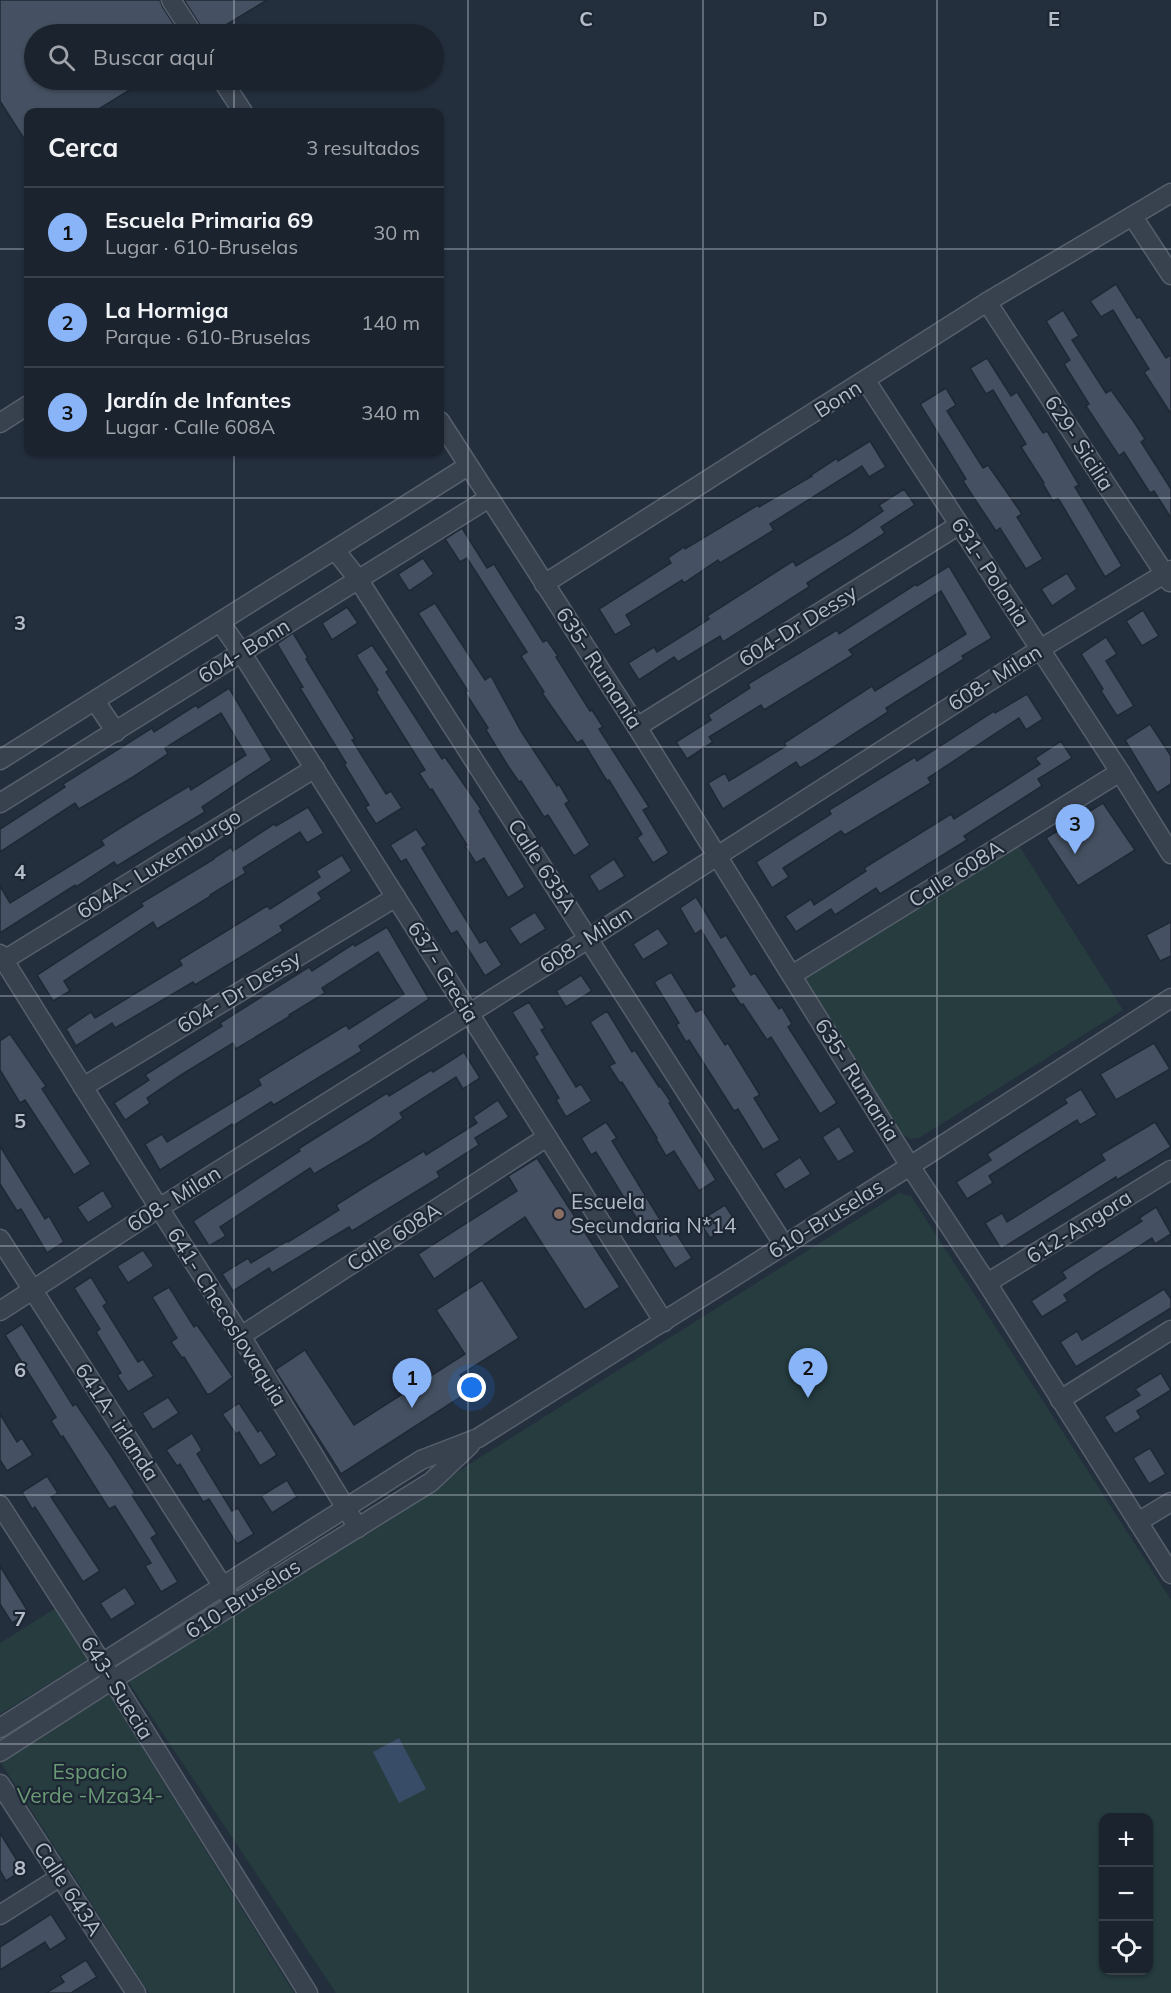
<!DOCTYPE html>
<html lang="es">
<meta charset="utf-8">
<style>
body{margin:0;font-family:Mulish,sans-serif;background:#242b36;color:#f1f3f6}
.controls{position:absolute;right:18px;bottom:18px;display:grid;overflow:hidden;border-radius:12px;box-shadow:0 2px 4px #0004}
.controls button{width:54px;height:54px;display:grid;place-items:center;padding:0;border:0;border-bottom:2px solid #39404a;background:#1b232e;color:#f1f3f6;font:30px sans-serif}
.you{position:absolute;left:472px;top:1388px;width:21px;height:21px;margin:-15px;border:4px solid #fff;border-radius:50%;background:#1a73e8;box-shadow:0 0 0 9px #1a73e833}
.badge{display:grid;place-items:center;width:39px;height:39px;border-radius:50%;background:#8ab4f8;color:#111;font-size:20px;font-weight:700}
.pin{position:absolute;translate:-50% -50px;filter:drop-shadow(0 2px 3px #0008)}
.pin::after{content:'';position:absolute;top:32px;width:21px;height:18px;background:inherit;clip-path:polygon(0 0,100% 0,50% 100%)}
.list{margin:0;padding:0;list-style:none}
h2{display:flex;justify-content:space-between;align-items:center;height:78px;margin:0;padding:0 24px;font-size:26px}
h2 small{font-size:20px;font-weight:400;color:#a0a4aa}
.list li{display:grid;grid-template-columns:39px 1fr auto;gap:18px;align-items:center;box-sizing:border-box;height:90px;padding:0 24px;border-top:2px solid #39404a}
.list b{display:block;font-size:22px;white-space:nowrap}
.list p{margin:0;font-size:20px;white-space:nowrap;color:#a0a4aa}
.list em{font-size:20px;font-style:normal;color:#a0a4aa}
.icon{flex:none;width:33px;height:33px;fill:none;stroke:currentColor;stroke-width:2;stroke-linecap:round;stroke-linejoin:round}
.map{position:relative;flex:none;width:1171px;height:1993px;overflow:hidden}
.search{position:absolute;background:#1b232e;box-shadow:0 2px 4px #0004;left:24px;top:24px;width:420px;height:66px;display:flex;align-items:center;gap:15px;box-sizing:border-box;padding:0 21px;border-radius:33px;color:#a0a4aa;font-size:22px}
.panel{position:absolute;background:#1b232e;box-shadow:0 2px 4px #0004;left:24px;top:108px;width:420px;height:348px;border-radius:12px}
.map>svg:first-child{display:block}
</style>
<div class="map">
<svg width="1171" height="1993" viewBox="0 0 1171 1993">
<rect width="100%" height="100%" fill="#242f3e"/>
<g fill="#263c3f" fill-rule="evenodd">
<path d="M1018,844l105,166 -204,128 -9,1 -9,-6 -95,-145v-9l7,-9z"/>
<path d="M899,1193l12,3 260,404v393h-835l-209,-313zM1104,1818h44v152h-44z"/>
<path d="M56,1608l33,51 -89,55v-71z"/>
<path d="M109,1694l185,299h-145l-148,-230z"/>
</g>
<path fill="#394c67" d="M399,1738l27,51 -27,14 -26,-51z"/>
<g fill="#455162" stroke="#1f2835" stroke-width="1.5">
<path d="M0,0h160l2,6 18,28h-146v46h112l-52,32h-66v33l-28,-44z"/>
<path d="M184,0h83l-56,34h-7l-2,-6z"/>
<path d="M1116,284l21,34 3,-1 26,41 5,-3v59l-27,-42 5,-3 -36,-59 -12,7 -11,-16z"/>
<path d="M1063,310l16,26 -7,4 34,53 5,-3 23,32 11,17 -4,3 30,47v29l-17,-27 -4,2 -26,-41 -5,4 -33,-50 3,-2 -25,-40 6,-4 -24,-39z"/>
<path d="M987,358l24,38 6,-4 26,41 4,-2 32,54 -4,2 47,79 -17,11 -47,-79 -5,3 -10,-17 1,-1 -23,-36 5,-3 -33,-54 -7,4 -16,-26z"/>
<path d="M946,388l10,17 -9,6 36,57 5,-3 23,33 11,16 -5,3 26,42 -17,10 -26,-41 -4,3 -22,-33 -11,-17 3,-2 -46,-75z"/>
<path d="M870,441l16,26 -17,10 -7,-11 -92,58 4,6 -54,33 -2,-3 -34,23 -2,-3 -56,35 6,10 -17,10 -16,-26 72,-46 -3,-5 16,-11 1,2 73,-44 1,2 53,-31 -1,-1 26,-17 1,3z"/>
<path d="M904,489l11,16 -34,22 4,6 -78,50 2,4 -86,55 -3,-6 -42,26 -4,-5 -35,23 -11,-17 26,-16 3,5 52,-33 -2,-3 86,-55 3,5 53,-32 34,-23 -4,-6z"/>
<path d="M462,528l25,40 7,-4 49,78 4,-2 11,16 -2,1 34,54 2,-1 11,17 -4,2 50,78 -6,3 26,43 -16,10 -16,-25 5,-4 -33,-54 -2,1 -25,-41 -5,3 -35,-50 2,-1 -23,-36 6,-4 -32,-50 -28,-44 -7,4 -15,-23z"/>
<path d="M423,558l11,16 -25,17 -11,-17z"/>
<path d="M949,566l43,72 -30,18 2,3 -38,24 -40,25 2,4 -71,46 -17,10 -4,-6 -73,47 -15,-26 17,-10 4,8 57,-35 -2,-3 71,-46 17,-11 3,5 91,-57 -25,-43 -92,59 4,5 -89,55 -3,-5 -52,32 4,5 -26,17 -11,-17 35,-22 -3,-5 42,-27 -2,-4 89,-54 2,4 77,-50 1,2z"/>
<path d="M1067,573l10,16 -25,17 -11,-17z"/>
<path d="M435,603l50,77 6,-4 30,55 36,55 2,-2 10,17 -4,3 25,41 -16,11 -26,-41 -4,2 -23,-36 -2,1 -11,-16 -22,-36 2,-2 -23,-36 3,-1 -50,-78z"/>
<path d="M347,607l11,16 -26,17 -10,-17z"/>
<path d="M1143,610l16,26 -17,10 -16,-25z"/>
<path d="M293,633l15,25 -2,1 49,80 -3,1 34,54 5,-3 11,17 -26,16 -11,-17 4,-2 -25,-41 2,-1 -46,-75 3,-1 -26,-43z"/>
<path d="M1106,637l11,17 -11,7 28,45 -17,10 -16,-25 2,-2 -22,-35z"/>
<path d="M372,645l17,25 -3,2 56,87 3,-2 36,52 -2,2 46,76 -17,11 -24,-40 -8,5 -11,-17 2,-1 -35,-56 -2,1 -11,-17 6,-3 -49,-78 2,-2 -22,-35z"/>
<path d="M229,688l43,72 -70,47 3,5 -88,54 -3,-4 -38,25 -1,-2 -75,48v-47l10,17 94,-58 -3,-5 35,-22 53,-32 2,4 55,-35 -25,-42 -56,35 3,6 -35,23 -54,32 -4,-6 -75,49v-23l65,-42 -2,-3 89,-56 2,4 42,-27 2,3z"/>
<path d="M1027,694l16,25 -17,11 -7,-12 -91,60 3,5 -86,52 -4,-4 -58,37 6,9 -17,11 -16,-26 75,-48 -2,-4 86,-53 2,4 77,-50 1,2z"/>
<path d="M1150,724l21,32v28l-14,9 -32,-53z"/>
<path d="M1061,741l11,17 -34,21 4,7 -78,50 3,4 -87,54 -4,-6 -41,27 -4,-6 -35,23 -11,-16 26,-17 3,6 52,-34 -2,-3 87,-54 3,5 52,-33 34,-22 -5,-6z"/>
<path d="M1103,803l32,47 -57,36 -32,-48z"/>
<path d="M308,807l16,26 -17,10 -7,-11 -57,36 3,5 -36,22 1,1 -54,33 -4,-7 -89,59 6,10 -17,10 -16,-26 106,-69 -2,-3 73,-44v-1l17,-11 2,4 41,-27 2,2z"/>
<path d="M416,829l11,16 -5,3 58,95 6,-3 16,25 -17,11 -28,-45 -6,3 -45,-75 -5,3 -11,-17z"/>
<path d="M342,855l10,16 -34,22 4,6 -42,27 3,5 -88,54 -2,-3 -78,46 -3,-5 -36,23 -10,-17 25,-17 4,6 87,-53 -3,-5 88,-54 3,3 50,-32 -4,-6z"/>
<path d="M614,859l11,17 -26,16 -10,-16z"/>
<path d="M696,897l25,41 5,-3 25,40 4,-2 24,36 3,-2 10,17 -4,3 49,76 -17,11 -49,-77 -4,3 -24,-36 -2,1 -11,-16 5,-3 -34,-56 -6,4 -15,-26z"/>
<path d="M535,912l11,17 -26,16 -11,-17z"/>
<path d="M1171,922v34l-11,5 -14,-26z"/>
<path d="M387,927l42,72 -70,47 3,5 -88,54 -3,-3 -38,24 -1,-2 -72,46 -15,-26 17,-10 5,8 94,-57 -3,-6 52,-32 36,-22 3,4 55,-35 -26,-42 -56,36 3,5 -36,22 1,1 -54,33 -3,-6 -52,32 -34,23 3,5 -25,17 -11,-17 35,-23 -4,-5 77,-49 -2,-3 89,-56 3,4 41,-27 2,2z"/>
<path d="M658,928l11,16 -26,16 -10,-16z"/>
<path d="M671,972l25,40 6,-3 23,36 3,-2 32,52 -6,3 26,42 -17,10 -25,-41 -4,2 -45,-71 -3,2 -10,-17 3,-2 -25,-41z"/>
<path d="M581,975l11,16 -26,16 -10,-16z"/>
<path d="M529,1002l16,26 -4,2 35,57 5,-3 11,17 -26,16 -10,-17 3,-2 -25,-41 4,-3 -26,-42z"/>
<path d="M607,1011l25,41 3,-2 24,37 1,-1 11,16 -2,1 47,77 -17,11 -25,-40 -8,5 -10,-17 1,-1 -35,-56 -2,1 -11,-17 6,-3 -25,-41z"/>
<path d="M10,1034l36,52 -4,3 49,75 -17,11 -49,-75 -5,3 -20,-33v-29z"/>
<path d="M1154,1043l16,26 -54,31 -16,-26z"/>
<path d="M464,1052l16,26 -17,11 -7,-12 -56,36 3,5 -35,24 -54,32 -4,-6 -90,59 6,9 -17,10 -16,-25 107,-70 -2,-2 89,-56 2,3 42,-26 2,2z"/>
<path d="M1081,1089l16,26 -17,10 -3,-5 -54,34 -34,22 4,7 -26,16 -11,-17 35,-22 -4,-6 80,-51 -3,-4z"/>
<path d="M498,1100l11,17 -34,21 4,7 -42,27 3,5 -88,54 -3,-4 -77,46 -3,-5 -36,23 -11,-17 26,-16 3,5 36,-22 1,1 51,-32 -3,-5 35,-22 53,-32 2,4 51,-32 -4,-6z"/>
<path d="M606,1122l11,16 -5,3 58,95 6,-3 16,25 -17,11 -28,-45 -5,3 -46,-75 -5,3 -10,-17z"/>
<path d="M1155,1122l16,25 -54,33 -1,-3 -115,72 -16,-26 17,-10 5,9 98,-62 -4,-6z"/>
<path d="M839,1126l16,26 -17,10 -16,-25z"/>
<path d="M0,1146l45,73 4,-3 15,26 -17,11 -26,-44 -4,2 -17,-27z"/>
<path d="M800,1157l11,17 -26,16 -10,-16z"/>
<path d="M537,1158l83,129 -35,23 -60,-93 -91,62 -16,-25 99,-63 -9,-15z"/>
<path d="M103,1190l10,17 -25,16 -11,-16z"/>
<path d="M725,1205l11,17 -26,16 -11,-17z"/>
<path d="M1156,1207l15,27 -16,10 -3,-6 -54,34 -34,23 4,6 -26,16 -11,-16 35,-23 -4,-6 80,-51 -3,-3z"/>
<path d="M143,1250l11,16 -26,17 -11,-17z"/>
<path d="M91,1277l16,26 -4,3 35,56 5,-3 11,17 -26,16 -11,-17 4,-2 -25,-41 4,-3 -26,-41z"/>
<path d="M482,1280l37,58 -59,37 10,16 -129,83 -66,-104 30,-20 49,75 111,-71 -29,-44z"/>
<path d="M169,1287l25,40 3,-2 36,52 -23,17h-3l-23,-37 -2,1 -11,-16 6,-4 -25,-41z"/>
<path d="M1164,1289l7,10v9l-95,59 -16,-25 17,-11 5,9z"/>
<path d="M22,1324l51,82 3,-2 36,53 23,36 -3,2 25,39 -6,4 27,44 -17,10 -16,-26 6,-3 -36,-57 -6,3 -46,-73 -2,1 -10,-16 5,-4 -51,-82z"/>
<path d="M1161,1373l10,17 -34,21 4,7 -26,16 -11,-17 36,-22 -5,-6z"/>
<path d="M168,1397l11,16 -26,17 -11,-17z"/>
<path d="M239,1403l19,29 3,-2 16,25 -17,11 -21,-34 -3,2 -14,-20z"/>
<path d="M0,1414l17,28 5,-4 11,17 -26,16 -7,-11z"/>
<path d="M192,1433l10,17 -5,4 35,57 6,-3 16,26 -17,10 -28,-45 -6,3 -23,-38 -3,2 -11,-16z"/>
<path d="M1150,1448l16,26 -17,10 -16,-26z"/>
<path d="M47,1476l11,17 -7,4 49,74 -17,11 -48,-75 -3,2 -10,-17z"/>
<path d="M287,1480l10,17 -25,16 -11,-17z"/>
<path d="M0,1566l29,47 -17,10 -12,-19z"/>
<path d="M125,1587l11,17 -25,16 -11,-17z"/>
<path d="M0,1833l23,37 -17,11 -6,-11z"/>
<path d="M51,1914l16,25 -17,11 -5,-8 -45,28v-23z"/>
<path d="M86,1960l11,17 -26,16h-25l18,-11 -4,-6z"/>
</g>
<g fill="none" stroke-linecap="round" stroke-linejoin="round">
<g stroke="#565f6c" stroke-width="21">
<g id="street">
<path d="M171,0l22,34"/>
<path d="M222,80l21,32"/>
<path d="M1133,217l38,58"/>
<path d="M987,302l183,280"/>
<path d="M866,381l254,391 51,82"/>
<path d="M440,421l197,306 273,439 77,117 184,291"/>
<path d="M0,423l28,-18"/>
<path d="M335,550l23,29 426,666"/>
<path d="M544,584l443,-282 184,-109"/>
<path d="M220,622l21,30 423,670"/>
<path d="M95,701l21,31"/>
<path d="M637,727l322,-202"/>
<path d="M0,760l468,-294"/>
<path d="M0,803l489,-305"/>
<path d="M0,954l159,254 82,128 117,192"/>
<path d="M4,960l311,-192"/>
<path d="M792,975l328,-203"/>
<path d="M83,1087l313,-190"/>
<path d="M0,1239l229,357"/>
<path d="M987,1283l184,-113"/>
<path d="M0,1311l159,-103 429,-269 452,-290 131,-79"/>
<path d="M241,1336l306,-199"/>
<path d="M1060,1400l111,-70"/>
<path d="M0,1505l102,158 206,330"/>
<path d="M1138,1522l33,-20"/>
<path d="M0,1728l421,-268 57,-22 432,-272 261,-168"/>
<path d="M0,1752l112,-72 319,-198 39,-37"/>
<path d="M0,1784l136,209"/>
<path d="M0,1915l60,-38"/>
</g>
</g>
<use href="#street" stroke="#38414e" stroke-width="18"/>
</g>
<path fill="none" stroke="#b4bcc9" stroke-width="1.5" stroke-opacity="0.55" d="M234,0v34M468,0v1993M703,0v1993M937,0v1993M234,80v32M0,249h28M440,249h731M234,452v1541M0,498h1171M0,747h1171M0,996h1171M0,1246h1171M0,1495h1171M0,1744h1171"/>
<circle fill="#8d6e63" stroke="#1d2633" stroke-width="2" cx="559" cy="1214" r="6"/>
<g text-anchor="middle" stroke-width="4.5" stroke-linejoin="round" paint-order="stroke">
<g font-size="21" fill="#b4bcc9" stroke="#1d2633">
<text transform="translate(838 399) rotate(-32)" y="7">Bonn</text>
<text transform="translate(1079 443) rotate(57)" y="7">629- Sicilia</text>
<text transform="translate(990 572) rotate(57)" y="7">631- Polonia</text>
<text transform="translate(798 626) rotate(-32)" y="7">604-Dr Dessy</text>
<text transform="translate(244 651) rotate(-32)" y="7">604- Bonn</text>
<text transform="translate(599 668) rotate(57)" y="7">635- Rumania</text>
<text transform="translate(995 678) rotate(-32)" y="7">608- Milan</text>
<text transform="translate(159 864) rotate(-32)" y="7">604A- Luxemburgo</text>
<text transform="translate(542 866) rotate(57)" y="7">Calle 635A</text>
<text transform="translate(956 874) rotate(-32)" y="7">Calle 608A</text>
<text transform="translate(586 940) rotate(-33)" y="7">608- Milan</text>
<text transform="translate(443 972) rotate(58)" y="7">637- Grecia</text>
<text transform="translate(239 992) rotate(-31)" y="7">604- Dr Dessy</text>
<text transform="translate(857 1080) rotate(58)" y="7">635- Rumania</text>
<text transform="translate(174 1199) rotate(-32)" y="7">608- Milan</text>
<text transform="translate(826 1219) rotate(-32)" y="7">610-Bruselas</text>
<text transform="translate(1079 1227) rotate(-32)" y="7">612-Angora</text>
<text transform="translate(394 1237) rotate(-33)" y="7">Calle 608A</text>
<text transform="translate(227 1317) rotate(58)" y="7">641- Checoslovaquia</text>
<text transform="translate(117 1422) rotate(57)" y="7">641A- irlanda</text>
<text transform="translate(243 1599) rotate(-32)" y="7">610-Bruselas</text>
<text transform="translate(117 1688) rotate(58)" y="7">643- Suecia</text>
<text transform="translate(68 1889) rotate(57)" y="7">Calle 643A</text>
</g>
<g font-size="21" fill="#b4bcc9" stroke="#1d2633" text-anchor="start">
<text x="571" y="1209">Escuela<tspan x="571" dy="24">Secundaria N*14</tspan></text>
</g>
<g font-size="21" fill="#6b9a76" stroke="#1d2633">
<text x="90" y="1779">Espacio<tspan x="90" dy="24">Verde -Mza34-</tspan></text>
</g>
</g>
<g font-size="20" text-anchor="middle" font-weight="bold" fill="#b4bcc9" stroke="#1d2633" stroke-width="4.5" stroke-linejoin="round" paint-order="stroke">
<text x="586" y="26">C</text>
<text x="820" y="26">D</text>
<text x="1054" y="26">E</text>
<text x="20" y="630">3</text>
<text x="20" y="879">4</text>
<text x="20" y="1128">5</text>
<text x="20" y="1377">6</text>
<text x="20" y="1626">7</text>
<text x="20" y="1875">8</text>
</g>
</svg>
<div class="controls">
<button>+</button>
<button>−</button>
<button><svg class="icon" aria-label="locate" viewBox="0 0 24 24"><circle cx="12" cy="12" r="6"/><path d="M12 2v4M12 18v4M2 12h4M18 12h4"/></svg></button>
</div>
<div class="you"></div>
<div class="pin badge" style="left:412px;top:1408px">1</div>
<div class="pin badge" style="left:808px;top:1398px">2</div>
<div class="pin badge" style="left:1075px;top:854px">3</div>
<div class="search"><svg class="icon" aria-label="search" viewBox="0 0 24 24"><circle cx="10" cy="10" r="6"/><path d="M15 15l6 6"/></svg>Buscar aquí</div>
<section class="panel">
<h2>Cerca<small>3 resultados</small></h2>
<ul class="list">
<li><span class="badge">1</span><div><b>Escuela Primaria 69</b><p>Lugar · 610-Bruselas</p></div><em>30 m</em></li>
<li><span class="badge">2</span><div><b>La Hormiga</b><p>Parque · 610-Bruselas</p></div><em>140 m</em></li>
<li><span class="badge">3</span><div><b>Jardín de Infantes</b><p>Lugar · Calle 608A</p></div><em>340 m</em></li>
</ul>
</section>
</div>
